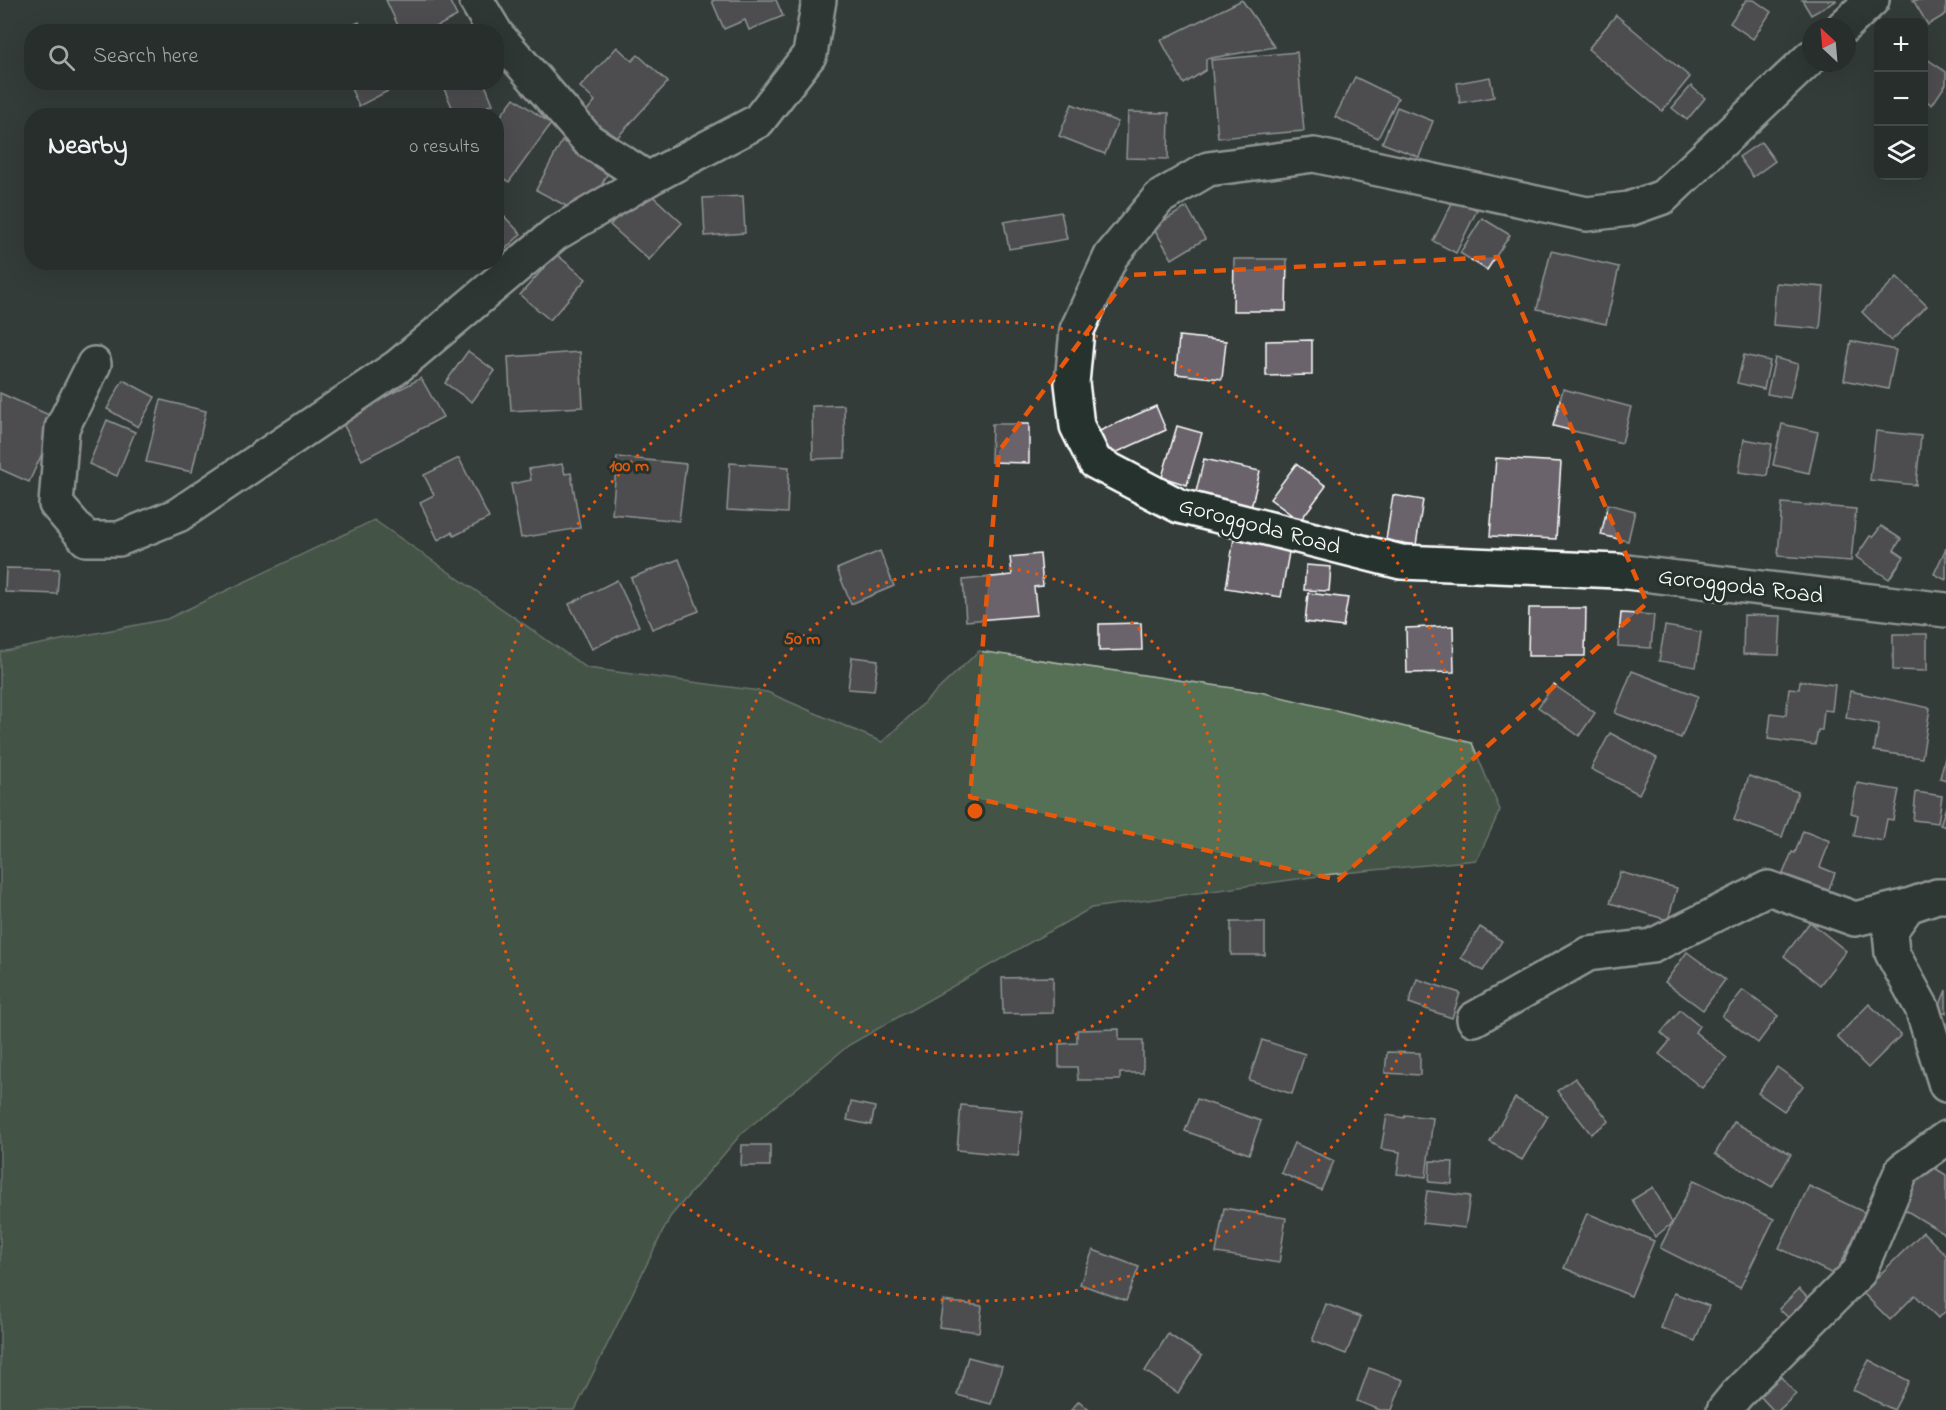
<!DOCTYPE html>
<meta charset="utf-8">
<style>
body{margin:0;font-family:"Indie Flower",sans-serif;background:#2f3634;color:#f1f3f6}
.controls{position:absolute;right:18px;top:18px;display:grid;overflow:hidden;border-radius:12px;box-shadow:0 6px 24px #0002}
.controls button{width:54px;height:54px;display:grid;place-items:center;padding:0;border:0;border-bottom:2px solid #434a48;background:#272e2c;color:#f1f3f6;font:30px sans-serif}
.compass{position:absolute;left:1802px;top:18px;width:54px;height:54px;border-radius:50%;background:#272e2c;box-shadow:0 6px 24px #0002;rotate:334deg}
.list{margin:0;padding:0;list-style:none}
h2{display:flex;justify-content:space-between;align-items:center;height:78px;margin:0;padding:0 24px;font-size:26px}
h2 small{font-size:20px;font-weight:400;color:#a4a8a9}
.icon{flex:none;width:33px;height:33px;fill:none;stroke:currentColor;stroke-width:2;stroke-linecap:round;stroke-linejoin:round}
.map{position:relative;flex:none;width:1946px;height:1410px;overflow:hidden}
.search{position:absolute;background:#272e2c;box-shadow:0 6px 24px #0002;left:24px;top:24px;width:480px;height:66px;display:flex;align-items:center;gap:15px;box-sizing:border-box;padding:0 21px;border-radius:24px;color:#a4a8a9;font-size:22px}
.panel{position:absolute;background:#272e2c;box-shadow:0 6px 24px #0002;left:24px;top:108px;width:480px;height:162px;border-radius:24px}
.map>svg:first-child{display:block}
</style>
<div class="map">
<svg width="1946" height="1410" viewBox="0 0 1946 1410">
<rect width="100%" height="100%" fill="#343d3a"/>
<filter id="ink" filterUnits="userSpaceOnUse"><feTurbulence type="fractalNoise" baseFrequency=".0167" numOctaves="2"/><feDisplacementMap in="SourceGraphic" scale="12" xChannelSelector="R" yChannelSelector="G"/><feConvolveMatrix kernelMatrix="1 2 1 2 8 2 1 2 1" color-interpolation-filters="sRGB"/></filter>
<g filter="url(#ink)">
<path fill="#567055" stroke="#aab8aa" stroke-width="1.5" d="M374,520l213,148 180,24 115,50 97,-91 281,41 212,51 28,67 -23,50 -144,14 -242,34 -242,137 -107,88 -72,84 -95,193h-575v-758l167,-33z"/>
<g fill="#6a636c" stroke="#fff" stroke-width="1.5">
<path d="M386,0h63l8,16 -30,16h-26z"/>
<path d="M715,0h61l7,16 -34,14 -4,-10 -21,9 -12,-28z"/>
<path d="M1242,0l33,47 -69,12v11l-22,14 -23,-44z"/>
<path d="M1746,0h8l17,12 -18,27 -23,-16z"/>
<path d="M1802,0h34v1l-25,14z"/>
<path d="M1913,0h33v14l-18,11z"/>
<path d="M1616,15l74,62 -28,34 -74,-62z"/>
<path d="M359,22l5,10h-26z"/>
<path d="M617,47l15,14 6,-6 30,27 -54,59 -30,-27 11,-13 -15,-14z"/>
<path d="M1297,52l7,79 -86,7 -7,-78z"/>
<path d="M1924,57l22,15v12l-14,21 -8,-6z"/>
<path d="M1355,77l43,21 -20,40 -43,-21z"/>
<path d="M1490,77l4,20 -34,6 -3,-20z"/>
<path d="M348,82h41l3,7 -33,17z"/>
<path d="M441,82h43l9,22 -27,12h-10z"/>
<path d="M1691,86l14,12 -18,22 -15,-12z"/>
<path d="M514,98l37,26 -42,58 -13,-9v-51z"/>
<path d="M1072,104l46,18 -13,32 -46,-18z"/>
<path d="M1397,107l36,14 -14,36 -37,-14z"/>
<path d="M1128,112l41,1 -1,46 -42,-1z"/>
<path d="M562,141l49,26 -26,49 -49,-26z"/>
<path d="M1761,142l14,19 -22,16 -14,-20z"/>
<path d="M644,188l38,35 -33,37 -39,-35z"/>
<path d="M743,196l2,37 -40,3 -2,-38z"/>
<path d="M1454,199l23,11 -21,43 -23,-12z"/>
<path d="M1187,207l18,32 -33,20 -19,-32z"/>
<path d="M1061,212l6,27 -58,10 -5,-27z"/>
<path d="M502,214l19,20 -25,24v-39z"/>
<path d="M1482,218l28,17 -23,35 -27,-17z"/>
<path d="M1551,251l68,16 -13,57 -69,-15z"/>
<path d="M556,254l30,25 -36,41 -30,-25z"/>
<path d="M1234,259h53l-1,52h-53z"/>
<path d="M1897,277l30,29 -36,35 -29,-29z"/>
<path d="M1776,283l48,4 -4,42 -47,-4z"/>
<path d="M1179,336l47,5 -4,38 -46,-5z"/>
<path d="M1312,340v35l-46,1v-35z"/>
<path d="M1851,341l45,9 -8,39 -44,-9z"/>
<path d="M468,351l27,20 -23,31 -27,-19z"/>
<path d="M580,352l3,55 -72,4 -3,-54z"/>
<path d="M1744,355l26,6 -6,28 -27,-6z"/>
<path d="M1775,358l23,6 -8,34 -23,-4z"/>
<path d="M421,378l22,39 -81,43 -21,-40z"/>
<path d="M123,380l32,17 -17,30 -31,-18z"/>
<path d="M1563,389l68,18 -9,36 -69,-17z"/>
<path d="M0,393l58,26 -29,63 -29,-13z"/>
<path d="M161,400l45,11 -14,61 -46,-10z"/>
<path d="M844,405l1,53 -32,1 -1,-53z"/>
<path d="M1156,406l10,24 -62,28 -11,-24z"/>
<path d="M107,420l28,12 -18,44 -28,-12z"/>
<path d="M992,424h37v39l-38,-1z"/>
<path d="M1782,424l36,8 -9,41 -36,-8z"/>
<path d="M1177,426l25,7 -15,52 -25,-8z"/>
<path d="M1876,431l45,5 -5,49 -46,-5z"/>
<path d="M1744,439l28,5 -5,32 -28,-4z"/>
<path d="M617,457l69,7 -7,57 -67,-7z"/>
<path d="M459,458l30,60 -35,18 -2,-4 -14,8 -18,-38 14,-7 -10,-20z"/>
<path d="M1496,458l65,4 -5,77 -66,-3z"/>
<path d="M1204,459l56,12 -9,37 -56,-12z"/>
<path d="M730,463l59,4 -2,46 -60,-3z"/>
<path d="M562,464l3,10 6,-1 9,55 -59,10 -10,-54 20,-4 -2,-11z"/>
<path d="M1296,464l30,22 -26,35 -30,-22z"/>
<path d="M1393,495l30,5 -7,45 -30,-5z"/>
<path d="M1782,503l74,6 -5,52 -73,-5z"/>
<path d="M1608,504l27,7 -7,30 -27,-6z"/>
<path d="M1881,526l20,13 -7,11 10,7 -15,22 -33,-22 14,-21 3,1z"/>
<path d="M1234,538l56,9 -9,50 -55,-9z"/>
<path d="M1946,548v32l-12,-6z"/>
<path d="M880,551l14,35 -43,18 -14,-35z"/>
<path d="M1040,554l3,32 -9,1 3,28 -71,6 -3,-41 49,-5 -2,-18z"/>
<path d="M679,559l20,52 -47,18 -21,-51z"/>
<path d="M1306,565l25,2 -2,24 -25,-1z"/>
<path d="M6,568l53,1 -2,25 -52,-2z"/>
<path d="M617,580l22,46 -47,23 -23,-45z"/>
<path d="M1308,593l40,5 -5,29 -38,-5z"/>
<path d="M1529,608h57l-1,48h-57z"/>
<path d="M1621,613l33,2 -3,33 -33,-2z"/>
<path d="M1744,615l37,1 -2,39 -36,-1z"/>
<path d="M1141,623l1,27 -43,1v-27z"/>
<path d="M1453,626l1,46 -47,1 -1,-45z"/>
<path d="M1665,626l36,6 -5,35 -37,-6z"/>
<path d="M1893,634h34v37l-34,-1z"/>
<path d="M852,657l26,3 -4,31 -26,-2z"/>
<path d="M1632,671l66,25 -17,42 -66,-25z"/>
<path d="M1800,681l35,4 -3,26 -8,-1 -2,20h-4l-3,15 -47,-6 3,-26 15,2 3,-27 10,1z"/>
<path d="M1554,685l41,28 -16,23 -41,-29z"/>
<path d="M1850,691l80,17 -8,50 -48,-7 5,-27 -33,-6z"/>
<path d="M1610,733l47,25 -18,36 -48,-25z"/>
<path d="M1946,754v26l-6,-2z"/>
<path d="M1749,776l49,16 -16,45 -48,-17z"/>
<path d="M1857,783l42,7 -6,30 -6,-1 -4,22 -29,-5 4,-21 -7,-2z"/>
<path d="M1916,792l26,4 -4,27 -25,-3z"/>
<path d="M1946,807v20l-6,-2z"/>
<path d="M1803,831l27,10 -10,26 15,6 -8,21 -45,-18 10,-24 3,1z"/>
<path d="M1620,872l57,16 -9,32 -58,-17z"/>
<rect x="1231" y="922" width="34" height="33"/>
<path d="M1810,922l36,29 -26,34 -36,-29z"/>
<path d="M1480,927l22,14 -19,30 -22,-13z"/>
<path d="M1687,952l38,28 -22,30 -38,-28z"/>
<path d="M1053,977v36l-50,1 -1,-36z"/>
<path d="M1417,979l43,14 -8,25 -43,-15z"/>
<path d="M1743,990l35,26 -20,27 -36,-27z"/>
<path d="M1946,990v23l-8,-3z"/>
<path d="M1869,1004l32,31 -33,33 -31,-31z"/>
<path d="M1680,1010l19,16 -4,6 32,26 -25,30 -43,-34 11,-13 -9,-8z"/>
<path d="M1119,1029v11h24v33h-23v7h-42l-1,-13h-18v-23l18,-1v-13z"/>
<path d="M1262,1040l43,14 -13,40 -43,-14z"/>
<path d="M1387,1052l33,1v22l-35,-2z"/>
<path d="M1777,1067l26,19 -19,25 -26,-18z"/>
<path d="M1575,1078l34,43 -18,13 -34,-43z"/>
<path d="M1515,1098l33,18 -26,44 -32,-18z"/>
<path d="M1197,1099l64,22 -12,33 -64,-23z"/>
<path d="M851,1102l24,5 -4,18 -24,-5z"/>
<path d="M961,1105l62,6 -5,45 -61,-6z"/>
<path d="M1387,1115l17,3 1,-3 28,3 -7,59 -29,-3 3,-22 -19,-3z"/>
<path d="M1734,1122l57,32 -19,33 -57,-33z"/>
<path d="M1294,1143l40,18 -13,29 -40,-17z"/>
<path d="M742,1145h28v21h-29z"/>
<path d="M1922,1160l24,15v60l-52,-32z"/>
<path d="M1430,1161l23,1 -1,22 -23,-2z"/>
<path d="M1694,1180l80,39 -34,69 -80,-40z"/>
<path d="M1809,1186l57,27 -31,62 -56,-27z"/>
<path d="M1653,1187l19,36 -17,14 -23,-37z"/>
<path d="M1427,1191l43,5 -5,32 -43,-5z"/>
<path d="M1224,1208l62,10 -7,45 -63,-10z"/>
<path d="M1587,1213l67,28 -23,55 -67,-28z"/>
<path d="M1923,1232l23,23v56l-8,7 -23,-23 -25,25 -28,-28z"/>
<path d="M1093,1250l46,17 -13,34 -46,-17z"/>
<path d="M1799,1289l11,11 -19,20 -12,-11z"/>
<path d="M1674,1293l35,13 -14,35 -34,-13z"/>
<path d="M943,1301l39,5 -3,26 -40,-5z"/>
<path d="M1326,1304l35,13 -15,37 -34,-13z"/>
<path d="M1168,1334l34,22 -24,37 -33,-22z"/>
<path d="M968,1357l34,9 -11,38 -34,-9z"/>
<path d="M1869,1360l40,21 -15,29 -41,-20z"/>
<path d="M1369,1368l34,12 -11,30h-12l-23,-9z"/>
<path d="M1781,1377l15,17 -17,16h-6l-13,-14z"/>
<path d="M1079,1401l10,9h-18z"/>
</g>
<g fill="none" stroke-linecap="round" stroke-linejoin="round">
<g stroke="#fff" stroke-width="38">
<g id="minor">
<path d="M476,0l19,32"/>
<path d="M1843,27l29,-27"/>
<path d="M496,34l92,106 60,39"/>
<path d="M1811,57l-148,140 -34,12 -42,5 -273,-59 -106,14 -49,29 -48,58 -34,74 -5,53 5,43 18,36 84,44 222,56 217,9 328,39"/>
<path d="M94,364l-32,64 -6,76 30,35h33l59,-24 219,-148 158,-133 93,-55 110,-58 52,-67 9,-54"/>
<path d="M1946,896h-9l-29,10 -18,25 2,22 30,55 24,77"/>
<path d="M1474,1019l114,-65 64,-8 116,-58 87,31 53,-13"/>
<path d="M1724,1410l13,-16 122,-122 43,-102 44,-32"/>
</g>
</g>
<use href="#minor" stroke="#26332d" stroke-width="33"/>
</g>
</g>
<path d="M0 0H1946V1410H0ZM1498,257l149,346 -309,277 -368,-83 29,-346 130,-176z" fill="#343d3a" fill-opacity=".55" fill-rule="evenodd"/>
<path fill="none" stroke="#e8590c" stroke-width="4.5" stroke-dasharray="12 8" stroke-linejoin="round" d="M1498,257l149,346 -309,277 -368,-83 29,-346 130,-176z"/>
<g fill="none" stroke="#e8590c" stroke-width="3" stroke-dasharray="3 6">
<circle cx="975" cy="811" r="245"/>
<circle cx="975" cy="811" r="490"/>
</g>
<g text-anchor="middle" stroke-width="6" stroke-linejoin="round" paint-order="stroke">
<g font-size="24" fill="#fff" stroke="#26332d">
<text transform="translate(1260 525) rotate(15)" y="8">Goroggoda Road</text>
<text transform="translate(1741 585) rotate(7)" y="8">Goroggoda Road</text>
</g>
</g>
<circle cx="975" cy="811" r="9" fill="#e8590c" stroke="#26332d" stroke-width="3"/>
<g font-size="18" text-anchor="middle" font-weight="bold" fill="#e8590c" stroke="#26332d" stroke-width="6" stroke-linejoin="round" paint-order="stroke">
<text x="629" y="471">100 m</text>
<text x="802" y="644">50 m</text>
</g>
</svg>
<div class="controls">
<button>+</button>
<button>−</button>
<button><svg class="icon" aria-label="layers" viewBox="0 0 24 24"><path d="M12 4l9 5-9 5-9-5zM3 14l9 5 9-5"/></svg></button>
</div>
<svg class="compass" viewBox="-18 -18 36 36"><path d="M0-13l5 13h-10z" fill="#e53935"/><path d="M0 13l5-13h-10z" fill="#a4a8a9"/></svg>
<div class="search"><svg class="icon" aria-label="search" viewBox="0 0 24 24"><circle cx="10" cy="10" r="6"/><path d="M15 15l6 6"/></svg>Search here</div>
<section class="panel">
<h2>Nearby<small>0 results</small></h2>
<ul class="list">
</ul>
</section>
</div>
